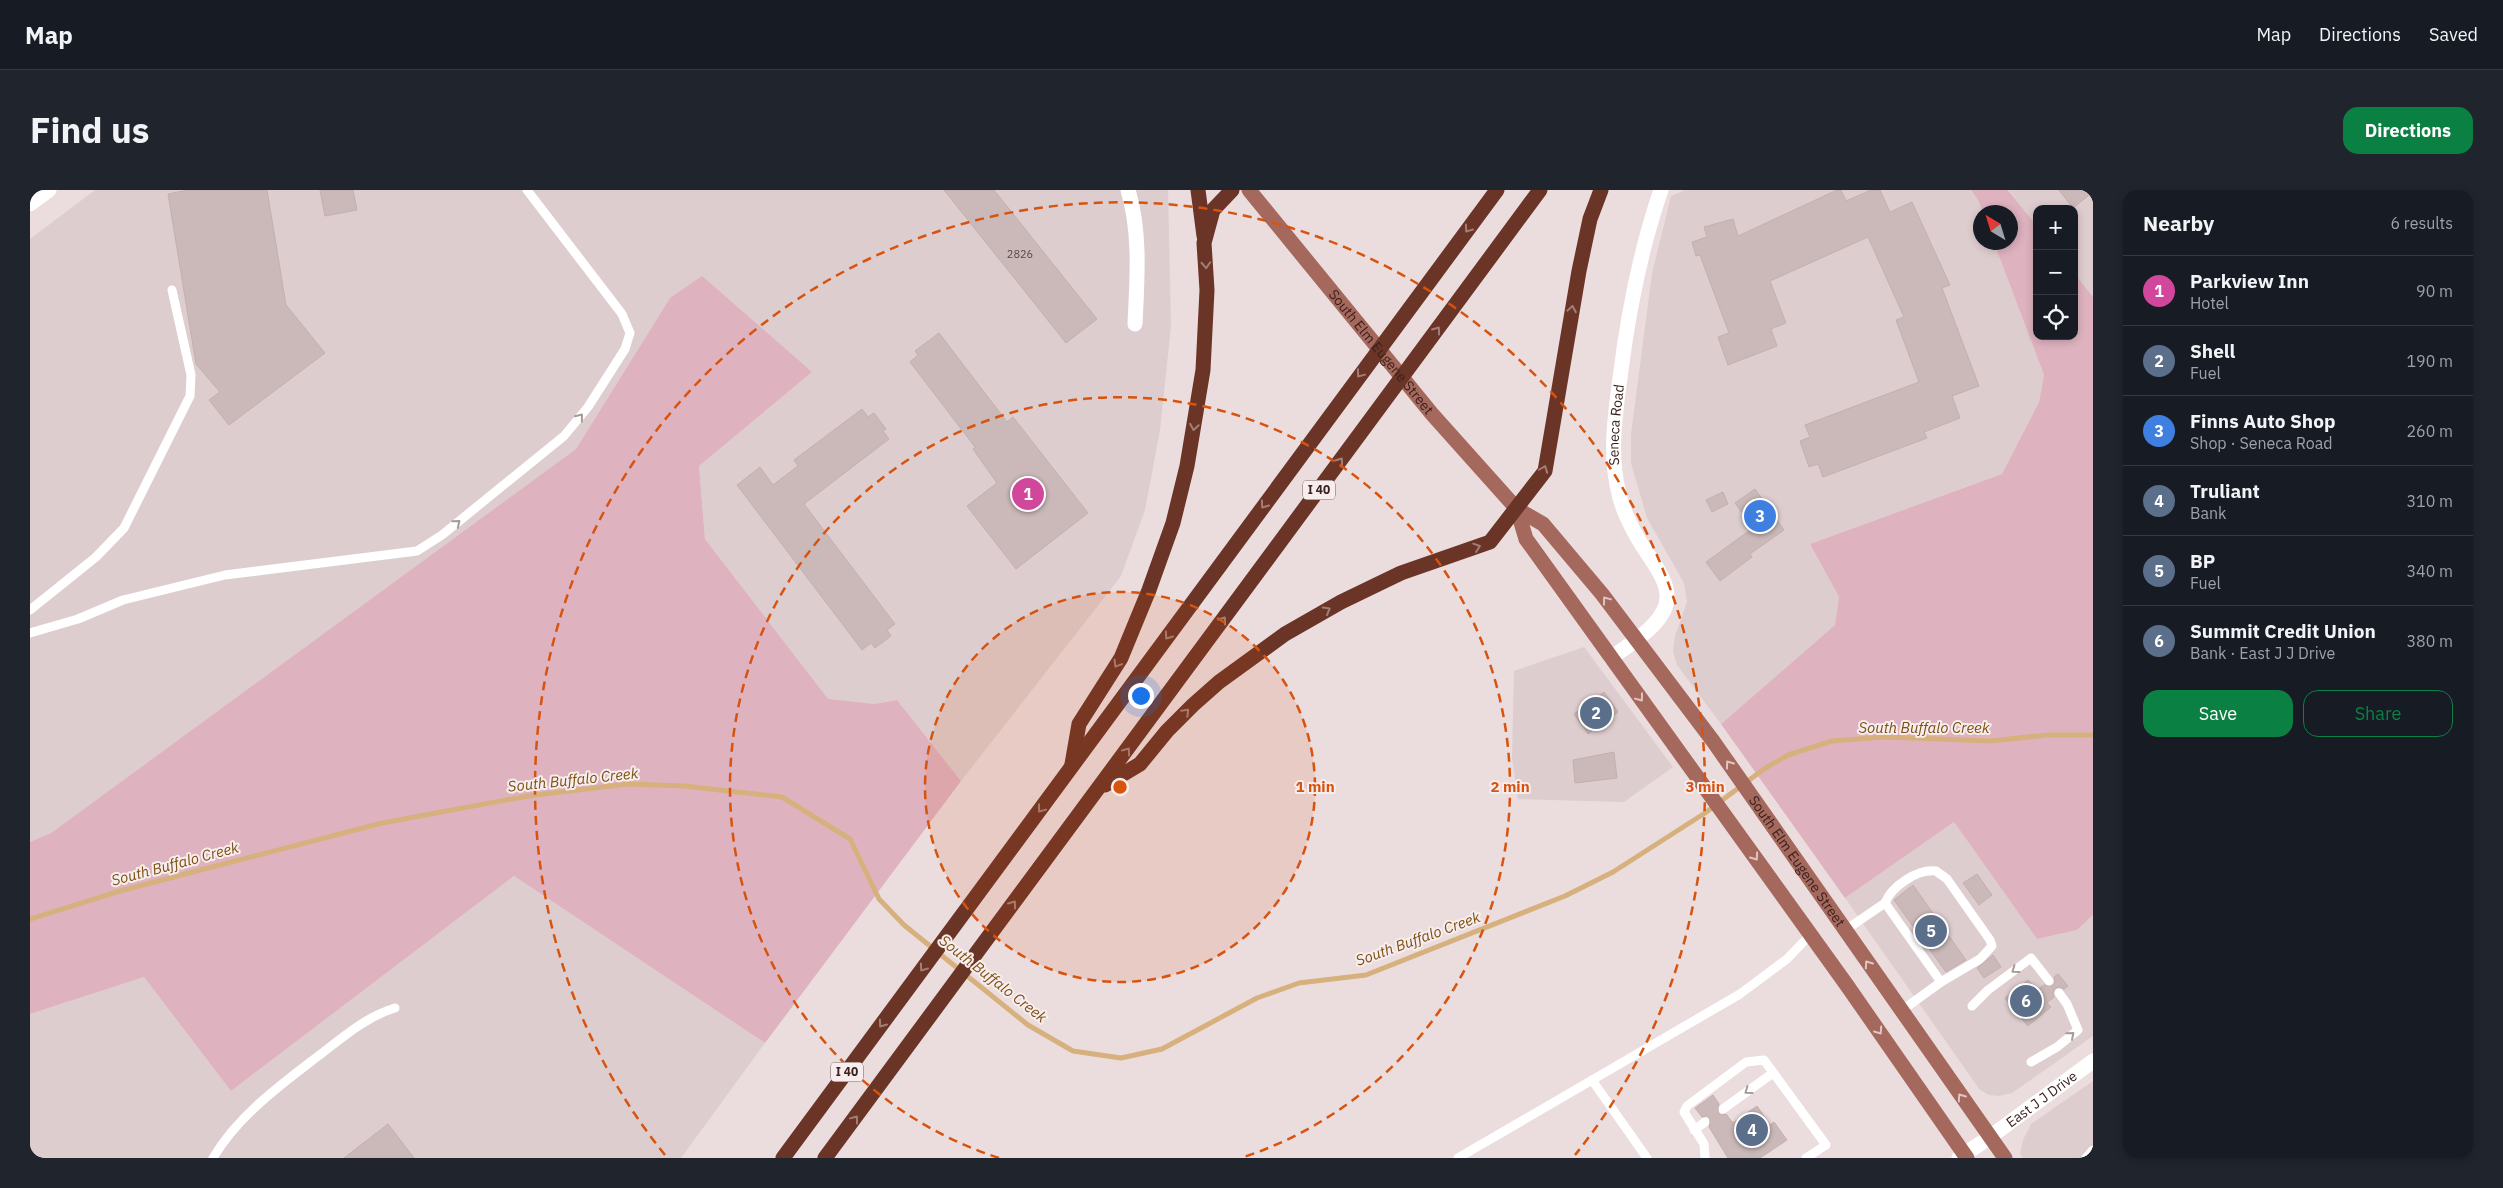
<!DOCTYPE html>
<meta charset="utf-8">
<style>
body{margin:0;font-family:"IBM Plex Sans",sans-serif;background:#20242c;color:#f1f3f6}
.controls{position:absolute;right:15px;top:15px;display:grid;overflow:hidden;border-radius:10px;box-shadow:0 2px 8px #0003}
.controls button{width:45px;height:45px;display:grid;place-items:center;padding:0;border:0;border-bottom:1px solid #363941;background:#171b24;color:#f1f3f6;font:25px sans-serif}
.compass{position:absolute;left:1943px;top:15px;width:45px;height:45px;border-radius:50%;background:#171b24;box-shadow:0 2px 8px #0003;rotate:322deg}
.you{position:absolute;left:1110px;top:505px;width:18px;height:18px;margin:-12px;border:4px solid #fff;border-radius:50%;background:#1a73e8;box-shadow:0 0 0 8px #1a73e833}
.badge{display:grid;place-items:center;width:32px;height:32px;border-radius:50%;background:#0b8043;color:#fff;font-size:16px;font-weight:700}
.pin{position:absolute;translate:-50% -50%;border:2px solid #fff;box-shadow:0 1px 5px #0006}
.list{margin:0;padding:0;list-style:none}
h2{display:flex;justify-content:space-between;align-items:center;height:65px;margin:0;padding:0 20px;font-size:21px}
h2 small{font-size:16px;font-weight:400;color:#9ea1a6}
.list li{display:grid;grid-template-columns:32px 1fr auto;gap:15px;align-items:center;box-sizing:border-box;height:70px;padding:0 20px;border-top:1px solid #363941}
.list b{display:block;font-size:19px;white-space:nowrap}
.list p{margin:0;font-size:16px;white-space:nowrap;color:#9ea1a6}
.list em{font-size:16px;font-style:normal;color:#9ea1a6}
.actions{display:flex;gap:10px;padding:15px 20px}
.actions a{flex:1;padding:11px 0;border:1px solid #0b8043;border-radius:15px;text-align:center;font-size:18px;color:#0b8043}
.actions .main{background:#0b8043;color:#fff}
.icon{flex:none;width:28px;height:28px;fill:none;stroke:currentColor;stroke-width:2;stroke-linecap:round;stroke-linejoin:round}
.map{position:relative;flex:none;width:2063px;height:968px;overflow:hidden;border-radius:15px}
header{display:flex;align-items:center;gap:30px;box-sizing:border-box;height:70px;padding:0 25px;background:#171b24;border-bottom:1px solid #363941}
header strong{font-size:24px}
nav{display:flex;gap:28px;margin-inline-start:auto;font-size:18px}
.intro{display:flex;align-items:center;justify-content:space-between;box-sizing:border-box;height:120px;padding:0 30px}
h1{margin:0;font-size:35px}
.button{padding:12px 22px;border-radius:15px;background:#0b8043;color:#fff;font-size:18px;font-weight:700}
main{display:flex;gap:30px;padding:0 30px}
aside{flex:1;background:#171b24;border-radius:15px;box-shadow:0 2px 8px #0003}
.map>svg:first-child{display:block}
</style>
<header>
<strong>Map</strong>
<nav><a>Map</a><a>Directions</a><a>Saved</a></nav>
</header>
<div class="intro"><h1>Find us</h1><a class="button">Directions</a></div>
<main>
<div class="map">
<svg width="2063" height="968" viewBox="0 0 2063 968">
<rect width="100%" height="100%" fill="#ebdcdd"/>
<g fill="#decdce">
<path d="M65,0h1073l3,136 -11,104 -15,80 -24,66 -160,205 -64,-81 -23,4 -46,-4 -123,-161 -6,-73 113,-94 -142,-74 -94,151 -525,384 -21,9v-603z"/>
<path d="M1655,0h286l7,10 5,12h-3v30l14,1 50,132 -5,27 -37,72 -192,70 29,53 -4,28 -114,99 -44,-59 -4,-14 2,-15 12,-34 -3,-19 -37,-65 -16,-55v-29l21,-160 19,-78z"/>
<path d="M1979,0h84v107l-19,-24v-64h-37v17z"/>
<path d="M1554,457l89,120 -49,35 -106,-3 -6,-41 2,-87z"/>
<path d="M1924,632l83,117 40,-9 16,-15v121l-81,57 -13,3 -10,-1 -9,-5 -135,-192z"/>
<path d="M484,686l251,167 -84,115h-651v-144l114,-37 87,114z"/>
<path d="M2063,891v77h-70l-3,-4 3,-14 8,-16z"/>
</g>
<g fill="#dfb2c0">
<path d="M1941,0h37l29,36v110h37v-63l19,24v618l-16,15 -40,9 -83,-117 -109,76 -124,-174 114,-99 4,-28 -29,-53 192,-70 37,-72 5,-27 -50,-132 16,-1v-30h-27l-5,-12z"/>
<path d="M672,86l110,96 -113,94 6,73 123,160 46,5 23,-4 64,81 -196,262 -251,-167 -283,215 -87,-114 -114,37v-172l21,-9 525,-384 94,-151z"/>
</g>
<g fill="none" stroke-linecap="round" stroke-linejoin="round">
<path stroke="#d7b17d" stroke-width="5" d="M0,729l90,-28 262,-68 146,-27 100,-12 56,2 98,11 68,42 29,60 25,26 124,100 45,26 48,7 41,-9 95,-51 42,-15 67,-8 199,-79 48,-24 92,-59 59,-44 24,-14 44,-14 53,-4 105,4 57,-6h46"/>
</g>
<g fill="#cbb9b9" stroke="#c5aeae">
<path d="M158,0h79l19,115 39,48 -96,72 -20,-25 11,-8 -24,-28 -28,-170z"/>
<path d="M290,0h33l4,20 -32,6z"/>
<path d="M914,0h50l103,129 -31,24z"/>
<path d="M1807,0h4l5,11 25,-11h9l10,22 22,-10 38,83 -8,3 37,98 -27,10 8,22 -36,14 3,6 -104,39 -5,-13 -9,3 -9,-26 10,-4 -5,-12 114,-43 -23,-62 8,-3 -36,-80 -98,44 16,42 -15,6 6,17 -49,19 -10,-28 11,-4 -29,-78 -4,1 -4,-14 15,-5 -3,-10 29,-8 5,17z"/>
<path d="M2029,0h34v2l-20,16z"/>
<path d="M909,143l68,89 6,-5 75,96 -72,56 -49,-63 30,-23 -24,-34 2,-2 -65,-85 8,-7 -3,-4z"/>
<path d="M832,219l6,8 6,-4 12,16 -3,2 6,8 -85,65 91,120 -8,6 4,6 -16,12 -4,-5 -9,7 -125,-165 23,-18 13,18 25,-19 -4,-6z"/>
<path d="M1725,299l29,41 -34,24 2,3 -32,24 -14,-19 47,-34 -18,-25z"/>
<path d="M1693,302l5,12 -16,8 -6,-12z"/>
<path d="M1574,502l14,20 -30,22 -14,-20z"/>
<path d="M1584,562l3,26 -42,5 -2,-23z"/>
<path d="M1947,684l15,21 -13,10 -16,-22z"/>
<path d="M1883,695l53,75 -20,12 -52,-72z"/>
<path d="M1963,765l8,12 -17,11 -7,-10z"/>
<path d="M2028,784l10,12 -4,3 -5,-2 -4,1 -2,5 1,4 -7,6 4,4 -23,19 -23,-28 23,-18 9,10 7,-5 8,1 3,-3 -1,-6z"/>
<path d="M1683,905l6,9 -1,8 3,3 5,-1 7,9 24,-17 13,19 4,-3 13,18 -27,18h-32l-19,-31 1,-8 -3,-3 -5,1 -7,-9z"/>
<path d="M358,934l26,34h-70z"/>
</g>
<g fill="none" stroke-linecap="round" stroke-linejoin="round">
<g stroke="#fff" stroke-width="9">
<path d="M0,420l66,-53 28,-29 66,-132 1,-21 -19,-85"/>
<path d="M0,443l48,-14 45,-19 102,-25 192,-24 25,-16 122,-99 24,-29 37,-58 5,-16 -8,-19 -95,-124"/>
<path d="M1855,713c7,-17 32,-34 51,-32l11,8 43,61 2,6 -12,13 -39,23"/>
<path d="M1814,741l41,-28 56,79 -40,29"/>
<path d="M1942,816l16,-16 43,-32 18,23"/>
<path d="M2001,872l26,-15 21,-17 -11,-26 -8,-11"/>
<path d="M1562,890l55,78"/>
<path d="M1693,919l50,-36"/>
<path d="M1664,940l11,-8"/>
<path d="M183,968c25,-42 66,-72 104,-101 25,-19 48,-40 78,-49"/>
<path d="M1428,968l282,-164 47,-35 24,-25"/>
<path d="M1675,968l-1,-14 -20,-32 3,-6 59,-44 18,-2 62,85 -20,13"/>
<path d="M2056,968l7,-8"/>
</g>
<g stroke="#fff" stroke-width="15">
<path d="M1098,0c13,43 9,90 7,134"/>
<path id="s1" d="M1581,468c18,-14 57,-35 56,-62 0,-18 -18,-39 -27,-54 -9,-15 -17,-30 -21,-48 -10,-39 -4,-77 1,-116 8,-65 20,-127 41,-188"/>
<path id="s2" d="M1960,947l103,-76"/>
</g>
<g stroke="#fff" stroke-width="15">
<path d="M0,14l19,-14"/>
<path d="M1929,968l31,-21"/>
</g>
<g stroke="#a5685c" stroke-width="15">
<path id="s3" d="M1219,0l183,224 85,95 26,15 59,70 111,147 292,417"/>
<path d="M1487,319l9,30 320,445 121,174"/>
</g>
<g stroke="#6a3426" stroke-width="15">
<path d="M1168,0l6,46"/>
<path d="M1042,574l7,-40 42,-66 28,-68 24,-67 14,-57 16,-96 4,-80 -3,-47 9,-33 19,-20"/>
<path d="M1075,595l35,-21 27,-33 26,-26 26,-23 66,-48 56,-32 60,-29 89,-31 55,-71 34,-200 11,-52 11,-29"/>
<path d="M753,968l714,-968"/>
<path d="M795,968l715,-968"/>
</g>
</g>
<defs><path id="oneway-chevron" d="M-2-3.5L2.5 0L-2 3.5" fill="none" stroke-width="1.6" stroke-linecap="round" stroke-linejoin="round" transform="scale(1.25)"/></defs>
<g stroke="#a27e76">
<use href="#oneway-chevron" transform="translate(1438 39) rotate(126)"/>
<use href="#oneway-chevron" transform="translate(1176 75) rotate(87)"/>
<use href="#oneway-chevron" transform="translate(1542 119) rotate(-80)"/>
<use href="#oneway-chevron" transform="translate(1407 140) rotate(-54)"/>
<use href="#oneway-chevron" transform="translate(1330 184) rotate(127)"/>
<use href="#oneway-chevron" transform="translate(1164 237) rotate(99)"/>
<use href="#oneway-chevron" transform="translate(1310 271) rotate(-54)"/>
<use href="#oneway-chevron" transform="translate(1514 279) rotate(-69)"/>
<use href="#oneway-chevron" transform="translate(1234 315) rotate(126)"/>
<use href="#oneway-chevron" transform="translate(1447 357) rotate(-19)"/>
<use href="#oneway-chevron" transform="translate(1297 420) rotate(-30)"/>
<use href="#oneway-chevron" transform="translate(1193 430) rotate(-54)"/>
<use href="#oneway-chevron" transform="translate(1138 446) rotate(126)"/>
<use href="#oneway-chevron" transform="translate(1087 474) rotate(121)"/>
<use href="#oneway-chevron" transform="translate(1156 522) rotate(-45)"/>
<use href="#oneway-chevron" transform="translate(1097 561) rotate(-54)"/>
<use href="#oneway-chevron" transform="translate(1011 619) rotate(127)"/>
<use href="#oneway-chevron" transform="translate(983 714) rotate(-54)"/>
<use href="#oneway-chevron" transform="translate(893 778) rotate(126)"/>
<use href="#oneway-chevron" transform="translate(852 834) rotate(126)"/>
<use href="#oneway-chevron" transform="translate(825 929) rotate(-53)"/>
</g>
<g stroke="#a79b99">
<use href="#oneway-chevron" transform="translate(550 227) rotate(-51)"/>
<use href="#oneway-chevron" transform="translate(427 333) rotate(-39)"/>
<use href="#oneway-chevron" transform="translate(1985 780) rotate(144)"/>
<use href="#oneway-chevron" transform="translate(2041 845) rotate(-41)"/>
<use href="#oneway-chevron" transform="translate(1718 901) rotate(144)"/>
</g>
<g stroke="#dec5c2">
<use href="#oneway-chevron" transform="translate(1576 410) rotate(-127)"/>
<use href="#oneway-chevron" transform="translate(1610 508) rotate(53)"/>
<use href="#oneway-chevron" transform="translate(1699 574) rotate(-126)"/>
<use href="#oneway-chevron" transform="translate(1725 667) rotate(54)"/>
<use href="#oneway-chevron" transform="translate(1838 774) rotate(-125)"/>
<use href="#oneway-chevron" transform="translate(1849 841) rotate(55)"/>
<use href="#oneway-chevron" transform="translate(1931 907) rotate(-125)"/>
</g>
<circle cx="1090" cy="597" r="195" fill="#d7530e" fill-opacity=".12"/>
<g fill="none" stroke="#d7530e" stroke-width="2.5" stroke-dasharray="9 6">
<circle cx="1090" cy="597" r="195"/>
<path d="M969 968A390 390 0 1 1 1211 968"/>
<path d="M635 965A585 585 0 1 1 1545 965"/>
</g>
<g text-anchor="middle" stroke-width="4" stroke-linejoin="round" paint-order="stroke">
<g font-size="11" fill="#5f4744">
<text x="990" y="68">2826</text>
</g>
<g fill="#f7edee" stroke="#735e5c" stroke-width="1">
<rect x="1273" y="290.5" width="32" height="19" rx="4"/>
<rect x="801" y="872.5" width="32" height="19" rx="4"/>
</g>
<g font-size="12" font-weight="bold" fill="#3b211d">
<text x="1289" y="304">I 40</text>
<text x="817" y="886">I 40</text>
</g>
<g font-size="14" fill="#3b211d" stroke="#f7edee">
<text dy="5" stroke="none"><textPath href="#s3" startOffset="209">South Elm Eugene Street</textPath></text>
<text dy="5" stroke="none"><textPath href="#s1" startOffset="270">Seneca Road</textPath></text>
<text dy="5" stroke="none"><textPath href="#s3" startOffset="869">South Elm Eugene Street</textPath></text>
<text dy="5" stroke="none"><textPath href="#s2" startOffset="64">East J J Drive</textPath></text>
</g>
<g font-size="15" font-style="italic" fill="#7c5011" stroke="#f7edee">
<text x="1894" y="543">South Buffalo Creek</text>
<text transform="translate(543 590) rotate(-6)" y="5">South Buffalo Creek</text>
<text transform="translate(145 674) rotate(-15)" y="5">South Buffalo Creek</text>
<text transform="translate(1388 749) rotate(-20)" y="5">South Buffalo Creek</text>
<text transform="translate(963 789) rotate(38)" y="5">South Buffalo Creek</text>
</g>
</g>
<circle cx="1090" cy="597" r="8" fill="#d7530e" stroke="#f7edee" stroke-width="2.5"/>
<g font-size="15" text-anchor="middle" font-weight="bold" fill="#d7530e" stroke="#f7edee" stroke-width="4" stroke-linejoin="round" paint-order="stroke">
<text x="1285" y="602">1 min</text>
<text x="1480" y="602">2 min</text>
<text x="1675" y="602">3 min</text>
</g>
</svg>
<div class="controls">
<button>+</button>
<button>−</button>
<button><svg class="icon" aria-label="locate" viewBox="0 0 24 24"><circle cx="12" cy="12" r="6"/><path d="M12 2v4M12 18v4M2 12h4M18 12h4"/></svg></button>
</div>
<svg class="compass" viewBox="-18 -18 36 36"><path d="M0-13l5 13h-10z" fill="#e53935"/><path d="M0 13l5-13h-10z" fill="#9ea1a6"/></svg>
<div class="you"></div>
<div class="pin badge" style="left:998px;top:304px;background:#d1479c">1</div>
<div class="pin badge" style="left:1566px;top:523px;background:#5c6f8a">2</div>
<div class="pin badge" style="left:1730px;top:326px;background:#3f7fe0">3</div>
<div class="pin badge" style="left:1722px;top:940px;background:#5c6f8a">4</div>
<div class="pin badge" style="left:1901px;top:741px;background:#5c6f8a">5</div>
<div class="pin badge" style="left:1996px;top:811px;background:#5c6f8a">6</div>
</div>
<aside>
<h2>Nearby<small>6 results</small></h2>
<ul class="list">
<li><span class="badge" style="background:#d1479c">1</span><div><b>Parkview Inn</b><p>Hotel</p></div><em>90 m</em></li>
<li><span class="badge" style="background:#5c6f8a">2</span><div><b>Shell</b><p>Fuel</p></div><em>190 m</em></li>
<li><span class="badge" style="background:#3f7fe0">3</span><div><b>Finns Auto Shop</b><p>Shop · Seneca Road</p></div><em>260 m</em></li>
<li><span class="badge" style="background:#5c6f8a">4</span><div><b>Truliant</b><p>Bank</p></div><em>310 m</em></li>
<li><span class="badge" style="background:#5c6f8a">5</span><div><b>BP</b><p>Fuel</p></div><em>340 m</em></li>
<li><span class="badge" style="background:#5c6f8a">6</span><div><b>Summit Credit Union</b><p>Bank · East J J Drive</p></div><em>380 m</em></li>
</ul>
<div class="actions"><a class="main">Save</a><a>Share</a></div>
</aside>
</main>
